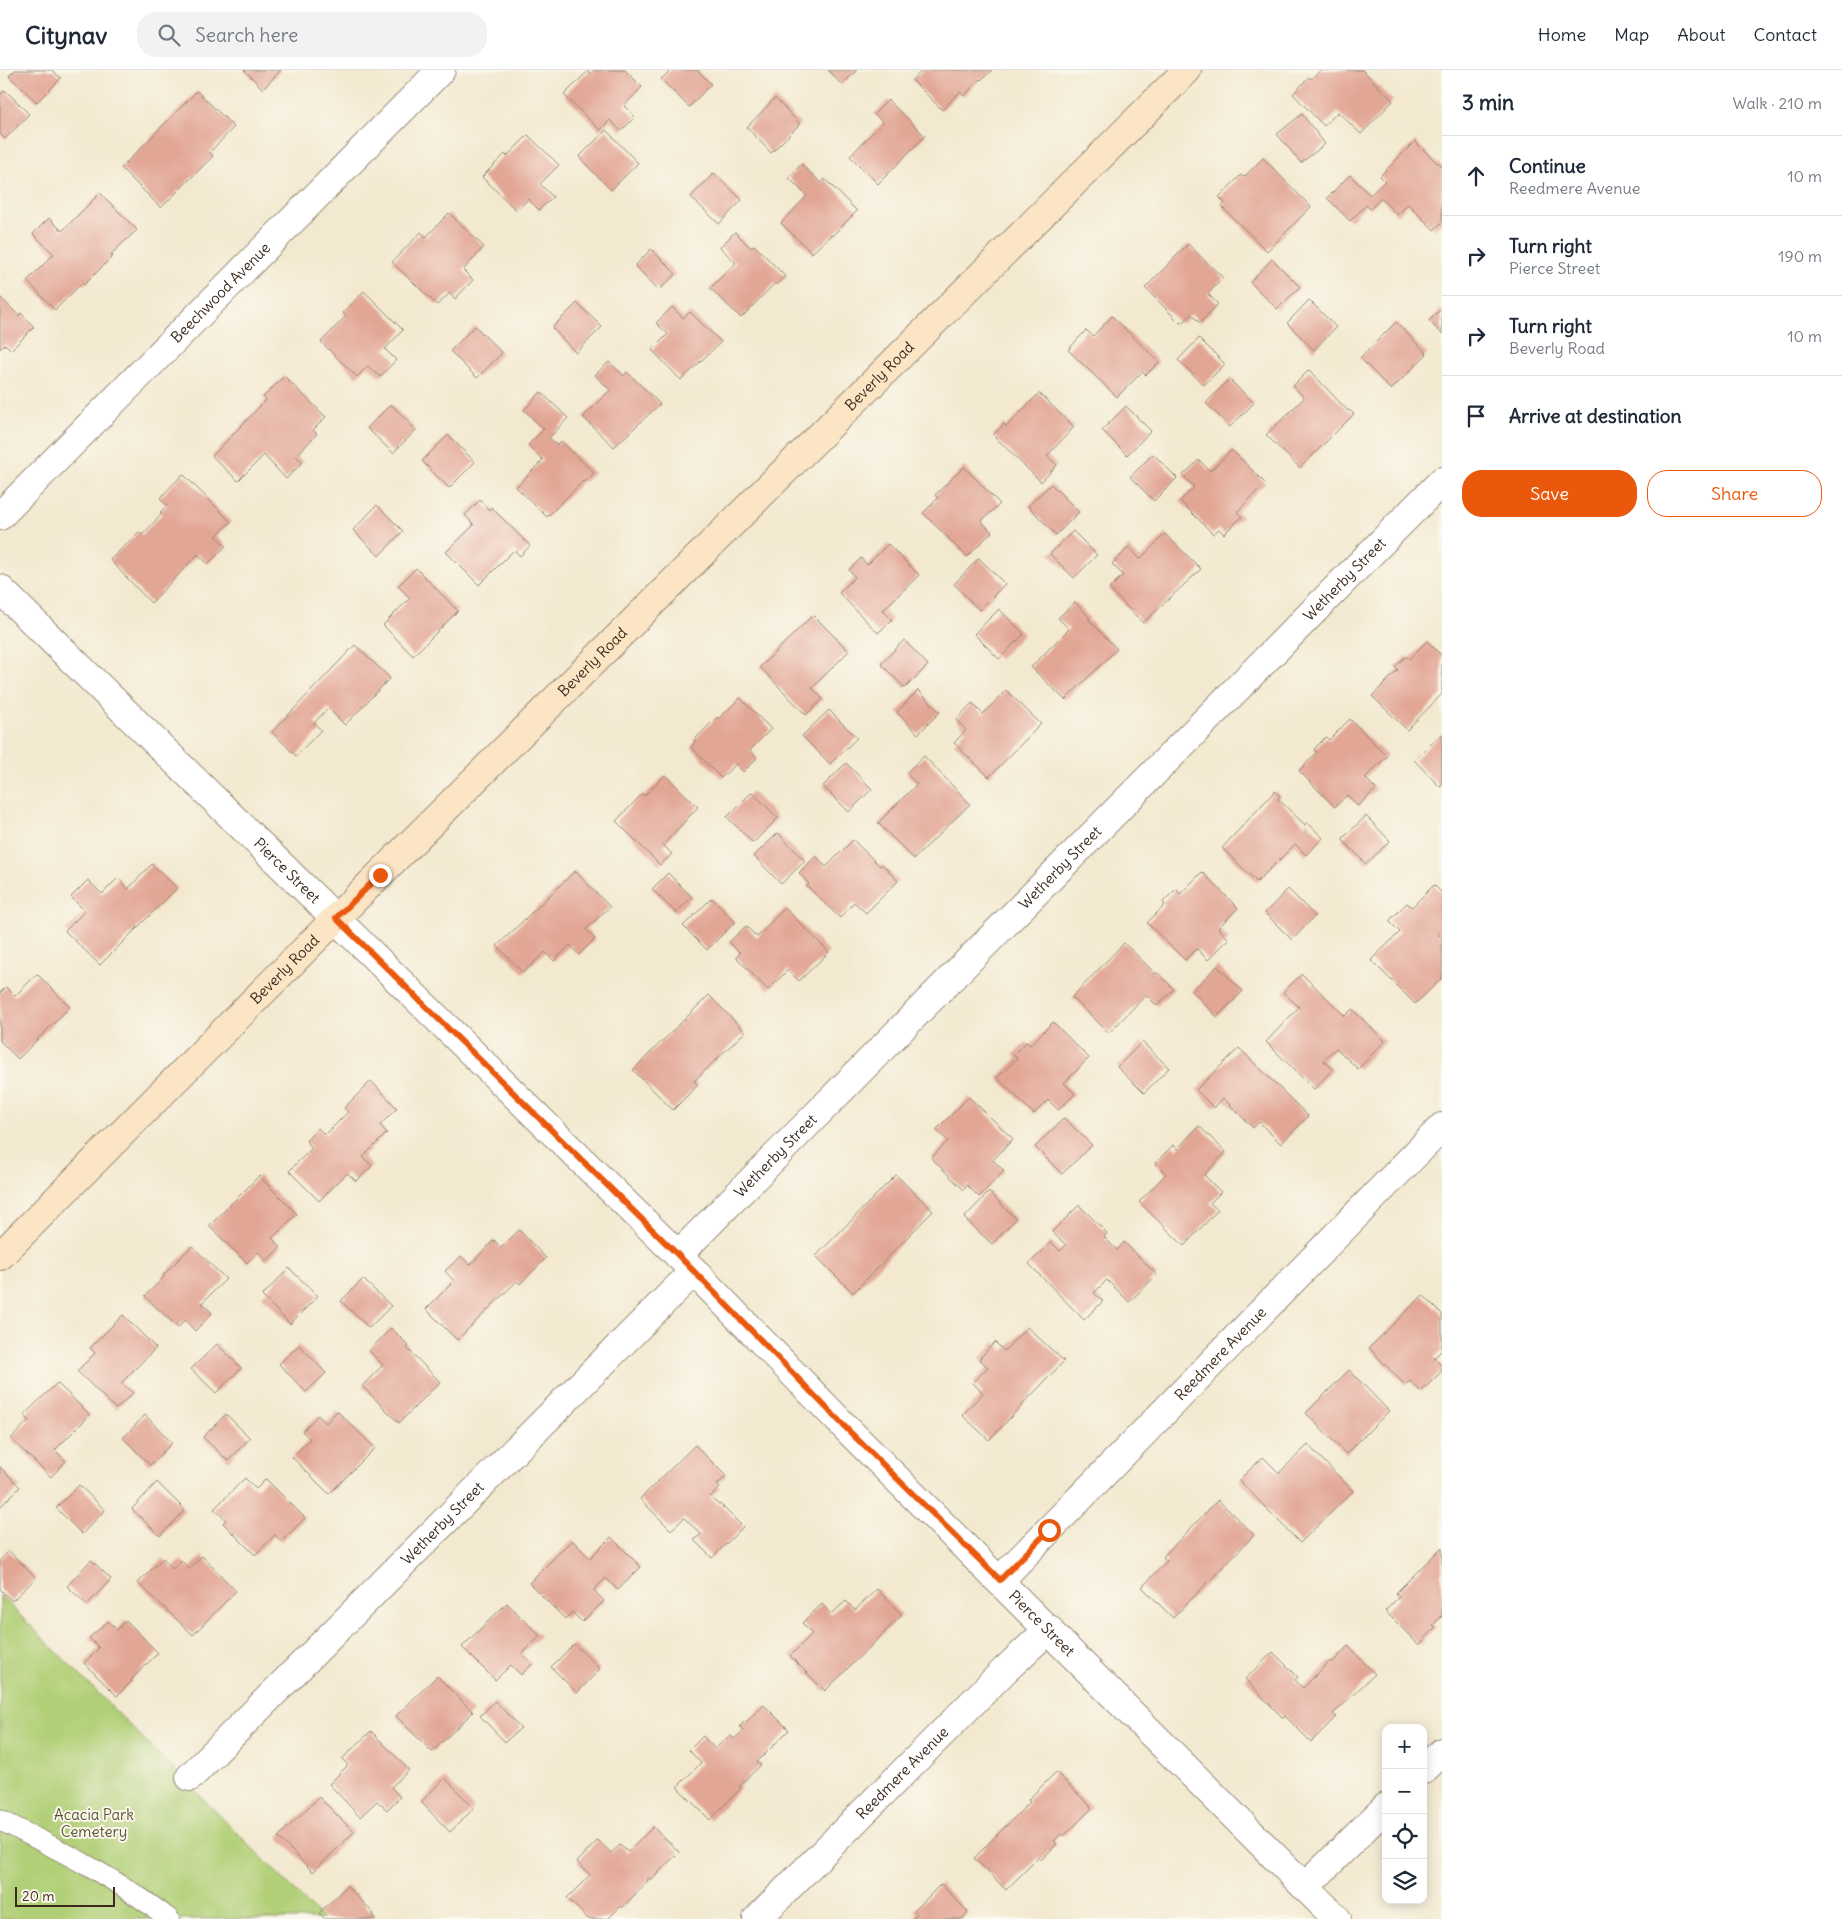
<!DOCTYPE html>
<meta charset="utf-8">
<style>
body{margin:0;font-family:Delius,sans-serif;background:#f2f2f3;color:#1f2937}
.controls{position:absolute;right:15px;bottom:15px;display:grid;overflow:hidden;border-radius:10px;box-shadow:0 2px 12px #0003}
.controls button{width:45px;height:45px;display:grid;place-items:center;padding:0;border:0;border-bottom:1px solid #e0e1e3;background:#fff;color:#1f2937;font:25px sans-serif}
.scale{position:absolute;left:15px;bottom:12px;width:100px;box-sizing:border-box;padding-left:5px;border:2px solid #3b2a1e;border-top:0;font-size:14px;line-height:18px;white-space:nowrap;color:#3b2a1e;-webkit-text-stroke:4px #fbf7ec;paint-order:stroke}
.stop{position:absolute;width:15px;height:15px;margin:-11px;border:4px solid #ea580c;border-radius:50%;background:#fff}
.stop.end{background:#ea580c;border-color:#fff;box-shadow:0 1px 5px #0008}
.list{margin:0;padding:0;list-style:none}
h2{display:flex;justify-content:space-between;align-items:center;height:65px;margin:0;padding:0 20px;font-size:21px}
h2 small{font-size:16px;font-weight:400;color:#747a83}
.list li{display:grid;grid-template-columns:32px 1fr auto;gap:15px;align-items:center;box-sizing:border-box;height:80px;padding:0 20px;border-top:1px solid #e0e1e3}
.list b{display:block;font-size:19px;white-space:nowrap}
.list p{margin:0;font-size:16px;white-space:nowrap;color:#747a83}
.list em{font-size:16px;font-style:normal;color:#747a83}
.actions{display:flex;gap:10px;padding:15px 20px}
.actions a{flex:1;padding:11px 0;border:1px solid #ea580c;border-radius:20px;text-align:center;font-size:18px;color:#ea580c}
.actions .main{background:#ea580c;color:#fff}
.icon{flex:none;width:28px;height:28px;fill:none;stroke:currentColor;stroke-width:2;stroke-linecap:round;stroke-linejoin:round}
.map{position:relative;flex:none;width:1442px;height:1849px;overflow:hidden}
header{display:flex;align-items:center;gap:30px;box-sizing:border-box;height:70px;padding:0 25px;background:#fff;border-bottom:1px solid #e0e1e3}
header strong{font-size:24px}
nav{display:flex;gap:28px;margin-inline-start:auto;font-size:18px}
.search{width:350px;height:45px;background:#f2f2f3;display:flex;align-items:center;gap:12px;box-sizing:border-box;padding:0 18px;border-radius:20px;color:#747a83;font-size:19px}
main{display:flex}
aside{flex:1;background:#fff}
.map>svg:first-child{display:block}
</style>
<header>
<strong>Citynav</strong>
<div class="search"><svg class="icon" aria-label="search" viewBox="0 0 24 24"><circle cx="10" cy="10" r="6"/><path d="M15 15l6 6"/></svg>Search here</div>
<nav><a>Home</a><a>Map</a><a>About</a><a>Contact</a></nav>
</header>
<main>
<div class="map">
<svg width="1442" height="1849" viewBox="0 0 1442 1849">
<rect width="100%" height="100%" fill="#fbf7ec"/>
<filter id="ink" filterUnits="userSpaceOnUse"><feTurbulence type="fractalNoise" baseFrequency=".02" numOctaves="2"/><feDisplacementMap in="SourceGraphic" scale="10" xChannelSelector="R" yChannelSelector="G"/><feConvolveMatrix kernelMatrix="1 2 1 2 8 2 1 2 1" color-interpolation-filters="sRGB"/></filter>
<filter id="wash" filterUnits="userSpaceOnUse"><feTurbulence type="fractalNoise" baseFrequency=".0096" numOctaves="4" result="noise"/><feDisplacementMap in="SourceGraphic" scale="20" xChannelSelector="R" yChannelSelector="G"/><feGaussianBlur stdDeviation="1.12" result="paint"/><feColorMatrix in="noise" values="0 0 0 0 0 0 0 0 0 0 0 0 0 0 0 0 0 1.4 0 .05"/><feComposite in="paint" operator="in"/></filter>
<g filter="url(#wash)">
<rect width="100%" height="100%" fill="#f3e9d0"/>
<path fill="#b0cf76" stroke="#767c4a" d="M0,1525l323,324h-323z"/>
<g id="blocks">
<g fill="#e2a695">
<path d="M15,0h37l9,8 -24,24 -28,-26z"/>
<path d="M244,0h37l-18,19z"/>
<path d="M595,0h30l17,17 -18,19 11,11 -14,14 -11,-11 -10,10 -36,-35 24,-24 2,3z"/>
<path d="M671,0h26l14,14 -22,23 -28,-28z"/>
<path d="M828,0h29l-15,15z"/>
<path d="M923,0h69l-11,10 -1,-1 -16,17 -4,-4 -18,18 -30,-30z"/>
<path d="M1321,0h41l31,31 -32,33 -23,-22 -14,14 -31,-32 16,-17 2,2z"/>
<path d="M5,20l24,24 -24,25 -5,-5v-39z"/>
<path d="M197,21l37,36 -24,25 3,4 -52,52 -40,-40z"/>
<path d="M775,28l25,26 -29,29 -24,-26z"/>
<path d="M888,30l37,36 -47,48 -28,-28 33,-34 -9,-8z"/>
<path d="M1302,44l23,30 -24,19 -24,-29z"/>
<path d="M606,60l32,33 -27,27 -32,-33z"/>
<path d="M528,65l31,30 -19,19 13,13 -14,13 -11,-11 -11,12 -35,-34 23,-23 2,2z"/>
<path d="M1415,71l22,22 1,-1 4,4v56l-8,8 -26,-26 -11,11 -16,-17 -11,11 -4,-4 -16,16 -23,-23 23,-23 20,20 15,-14 -5,-5z"/>
<path d="M1263,88l48,49 -44,44 -45,-44 3,-4 -6,-6 22,-22 3,2z"/>
<path d="M801,94l20,19 4,-4 32,32 -25,25 -1,-1 -19,18 -31,-30 26,-27 -18,-18z"/>
<path d="M714,103l28,27 -23,24 -28,-27z"/>
<path d="M100,123l37,37 -26,24 2,2 -29,29 -2,-2 -27,27 -28,-29 27,-27 -21,-20 16,-16 13,13z"/>
<path d="M449,143l35,34 -21,23 10,10 -18,19 -5,-6 -13,12 -45,-43 29,-30 5,5z"/>
<path d="M735,162l16,16 3,-3 32,32 -9,8 -2,-2 -34,35 -31,-30 26,-25 -16,-16z"/>
<path d="M1188,174l35,34 -15,16 10,10 -18,19 -9,-9 -7,8 -4,1 -35,-35z"/>
<path d="M651,179l25,25 -17,16 -24,-24z"/>
<path d="M1272,189l28,28 -23,22 -27,-27z"/>
<path d="M364,221l39,39 -18,19 11,11 -16,17 -12,-11 -11,11 -36,-35 25,-26 -3,-3z"/>
<path d="M0,227l19,19 2,-3 13,14 -23,23 -6,-6 -5,5z"/>
<path d="M1309,230l27,27 -22,23 -27,-27z"/>
<path d="M577,233l25,24 -26,26 -24,-25z"/>
<path d="M672,237l11,11 7,-6 31,30 -40,38 -29,-30 16,-16 -12,-11z"/>
<path d="M1442,238v26l-13,-13z"/>
<path d="M1112,246l47,46 -13,13 -4,-3 -25,25 -49,-47 18,-20 7,6z"/>
<path d="M1396,252l31,32 -36,36 -31,-32z"/>
<path d="M475,256l27,27 -25,25 -27,-27z"/>
<path d="M1199,268l26,26 -21,21 -26,-25z"/>
<path d="M609,292l15,14 3,-4 33,32 -46,43 -31,-30 27,-27 -15,-15z"/>
<path d="M1309,300l39,41 1,-1 5,4 -54,54 -34,-33 38,-37 -11,-12z"/>
<path d="M284,306l42,41 -13,13 4,4 -21,22 7,6 -17,17 -22,-24 -26,26 -26,-25 54,-56 -3,-3z"/>
<path d="M1229,309l25,24 -24,24 -24,-24z"/>
<path d="M541,322l27,26 -19,20 8,7 4,-4 33,32 -9,9 -2,-1 -36,36 -31,-30 27,-27 -15,-15 16,-16 -20,-19z"/>
<path d="M1039,323l35,34 -27,29 10,9 -16,17 -48,-47 11,-11 2,3z"/>
<path d="M391,334l25,26 -23,23 -26,-25z"/>
<path d="M1126,336l25,25 -24,24 -25,-25z"/>
<path d="M448,365l27,27 -26,26 -27,-27z"/>
<path d="M1232,380l33,33 -28,29 5,5 -9,8 -9,9 -5,-5 -6,5 -33,-33 14,-14 -11,-12 16,-15 11,11z"/>
<path d="M1153,384l24,24 -23,23 -24,-24z"/>
<path d="M964,397l36,37 -19,17 11,11 -25,25 -44,-44 15,-15 -3,-3z"/>
<path d="M183,404l48,48 -15,14 10,10 -18,18 -10,-10 -47,49 -41,-43 29,-28 3,3 20,-21 -2,-2 7,-6 -7,-8z"/>
<path d="M1051,414l28,28 -23,23 -28,-29z"/>
<path d="M480,430l9,10 2,-3 39,39 -10,10 -6,-6 -35,35 -33,-33 28,-27 -9,-10z"/>
<path d="M377,435l26,26 -24,25 -26,-26z"/>
<path d="M1073,461l24,24 -23,23 -24,-24z"/>
<path d="M1165,464l36,35 -58,54 -34,-34 14,-14 -11,-11 17,-17 11,12z"/>
<path d="M888,474l31,31 -36,35 9,10 -14,13 -39,-40 16,-16 -6,-7 12,-12 6,7z"/>
<path d="M979,488l26,26 -26,26 -25,-26z"/>
<path d="M416,498l42,43 -45,45 -30,-31 27,-27 -12,-12z"/>
<path d="M1075,532l15,16 -2,1 29,30 -52,51 -34,-33 38,-38 -11,-11z"/>
<path d="M999,539l25,25 -25,25 -25,-25z"/>
<path d="M813,545l36,36 -37,37 11,11 -17,16 -46,-48z"/>
<path d="M904,570l24,25 -23,23 -24,-24z"/>
<path d="M1427,571l15,15v38l-35,36 -35,-34 26,-26 -3,-3 11,-11 3,3z"/>
<path d="M355,575l35,33 -45,47 -17,-17 -14,15 7,7 -25,26 -24,-24z"/>
<path d="M918,620l22,22 -22,22 -21,-22z"/>
<path d="M1006,620l35,34 -52,53 -35,-34 12,-13 -10,-10 16,-17 11,11z"/>
<path d="M740,628l31,31 -21,21 7,8 -14,14 -7,-8 -15,14 -30,-31 4,-5 -1,-2 23,-23 1,2z"/>
<path d="M829,640l28,28 -27,26 -28,-28z"/>
<path d="M1350,649l37,37 -22,22 11,11 -18,17 -11,-11 -12,12 -36,-36 18,-19 -3,-3 12,-12 3,3z"/>
<path d="M1442,664v51l-2,2 -26,-27z"/>
<path d="M924,686l46,48 -56,55 -36,-36 39,-39 -11,-11z"/>
<path d="M846,693l26,26 -23,23 -26,-26z"/>
<path d="M665,705l33,32 -35,38 9,9 -12,11 -44,-44 26,-27 2,2z"/>
<path d="M1275,721l5,5 -2,3 27,26 2,-3 16,16 -17,17 -11,-11 -38,38 -35,-34z"/>
<path d="M752,722l26,26 -25,25 -26,-26z"/>
<path d="M1366,746l24,25 -24,23 -24,-25z"/>
<path d="M778,763l27,28 -24,23 -27,-28z"/>
<path d="M853,770l27,26 2,-2 16,17 -32,32 -12,-11 -14,16 -33,-32 2,-2 -10,-11 17,-17 10,11z"/>
<path d="M152,794l25,24 -77,77 -35,-34 20,-20 -14,-14 17,-17 14,14 16,-16 10,11z"/>
<path d="M575,801l35,36 -24,22 9,10 -16,16 -9,-10 -16,16 -9,-9 -22,21 -26,-27z"/>
<path d="M1202,802l36,36 -20,20 11,11 -21,21 -11,-11 -12,11 -38,-37 18,-18 -2,-3 13,-13 4,5z"/>
<path d="M668,803l24,24 -16,16 -24,-24z"/>
<path d="M1434,815l8,8v37l-4,4 4,4v40l-27,26 -44,-44 29,-28 -11,-11 18,-18 5,4z"/>
<path d="M1288,819l27,27 -23,24 -27,-27z"/>
<path d="M712,828l23,24 -28,28 -24,-24z"/>
<path d="M785,838l44,44 -30,29 -11,-11 -20,20 -32,-33 4,-4 -11,-11 17,-16 11,11z"/>
<path d="M1124,873l32,31 2,-1 16,16 -17,17 -11,-11 -37,38 -37,-36z"/>
<path d="M1217,896l26,25 -26,26 -25,-26z"/>
<path d="M37,904l33,33 -52,52 -18,-18v-48l6,-6 9,9z"/>
<path d="M1302,904l43,42 7,-7 33,32 -27,28 -22,-21 -13,12 10,9 -19,20 -48,-47 33,-35 -16,-15z"/>
<path d="M709,925l36,37 -51,49 4,4 -25,25 -40,-40z"/>
<path d="M1053,952l36,36 -25,25 11,11 -17,16 -10,-10 -14,14 -37,-36 20,-20 -4,-3 13,-13 4,3z"/>
<path d="M1142,972l27,26 -25,25 -27,-26z"/>
<path d="M1239,978l69,68 -27,28 -22,-22 -6,6 -30,-30 -9,10 -18,-18z"/>
<path d="M371,1011l26,27 -17,17 7,8 -24,24 9,9 -16,15 -9,-8 -28,28 -30,-30 23,-23 -6,-7 12,-13 7,7 23,-23 -4,-4z"/>
<path d="M969,1027l44,42 -20,21 11,11 -25,26 -12,-12 -3,5 -33,-32 17,-17 -12,-11z"/>
<path d="M1064,1048l28,27 -30,29 -27,-27z"/>
<path d="M1199,1056l27,26 -22,23 17,17 -11,11 8,7 -34,36 -45,-44 27,-28 -11,-11 18,-18 4,4z"/>
<path d="M896,1105l37,36 -80,82 -37,-37z"/>
<path d="M259,1106l38,38 -25,24 9,9 -15,14 -8,-9 -11,11 -38,-37z"/>
<path d="M989,1122l27,27 -24,25 -28,-26z"/>
<path d="M1079,1135l28,28 -3,4 13,13 7,-8 33,33 -28,27 -22,-22 -13,13 9,8 -19,19 -55,-56 22,-22 9,9 6,-6 -14,-13z"/>
<path d="M519,1160l27,28 -26,26 -3,-3 -60,59 -31,-31 28,-28 -9,-10 16,-15 9,9 24,-25 7,8z"/>
<path d="M192,1176l34,33 -24,24 10,10 -17,18 -10,-11 -7,8 -33,-32 19,-19 -1,-2z"/>
<path d="M289,1198l29,28 -28,28 -28,-28z"/>
<path d="M363,1209l28,27 -22,22 -28,-27z"/>
<path d="M1423,1225l19,19v36l-8,8 8,8v5l-21,21 -11,-11 -5,4 -36,-37z"/>
<path d="M123,1245l33,33 -35,35 12,10 -17,16 -39,-38 18,-18 -5,-5z"/>
<path d="M1027,1257l37,34 -75,79 -27,-25 21,-22 -10,-10 15,-16 -9,-8 16,-17 9,9z"/>
<path d="M391,1258l18,18 -2,2 33,34 -41,41 -37,-37 21,-21 -14,-14z"/>
<path d="M217,1274l24,24 -25,25 -25,-24z"/>
<path d="M299,1275l27,28 -20,19 -27,-28z"/>
<path d="M1349,1300l40,41 -43,43 -40,-41z"/>
<path d="M57,1313l33,32 -35,35 11,11 -15,16 -40,-38 18,-19 -5,-5z"/>
<path d="M337,1341l38,37 -46,46 -37,-37 18,-18 -8,-8 16,-16 8,8z"/>
<path d="M226,1344l24,24 -22,23 -25,-24z"/>
<path d="M145,1345l27,28 -22,22 -27,-27z"/>
<path d="M695,1375l31,31 -9,9 3,3 -10,9 9,8 1,-1 23,23 -31,31 -18,-18 7,-6 -17,-16 -13,12 -31,-31z"/>
<path d="M1308,1375l45,46 -53,52 -61,-63 24,-23 16,16z"/>
<path d="M0,1397l20,20 -20,20z"/>
<path d="M245,1408l11,11 10,-10 39,39 -24,24 -6,-7 -20,20 -32,-32 3,-3 -12,-11z"/>
<path d="M157,1412l28,28 -25,26 -28,-27z"/>
<path d="M79,1415l26,25 -23,24 -26,-26z"/>
<path d="M1218,1430l36,35 -81,83 -31,-31 25,-26 -4,-4z"/>
<path d="M611,1467l30,30 -23,23 -12,-12 -12,12 10,11 -22,21 -10,-10 -7,7 -36,-36 43,-43 18,18z"/>
<path d="M1442,1477v69l-9,9 3,2 -17,18 -34,-34 14,-14 -3,-4z"/>
<path d="M9,1481l27,27 -24,23 -12,-12v-29z"/>
<path d="M202,1486l34,35 -43,44 -55,-52 25,-25 10,11 8,-9 8,9z"/>
<path d="M91,1490l20,19 -24,26 -20,-19z"/>
<path d="M877,1519l25,26 -77,76 -35,-35 22,-22 -10,-11 20,-19 9,10 15,-13 9,9z"/>
<path d="M507,1533l33,33 -18,18 10,10 -11,11 -10,-10 -16,15 -33,-33z"/>
<path d="M126,1550l32,33 -27,27 1,1 -15,15 -33,-33 15,-15 -10,-10 19,-17 9,9z"/>
<path d="M574,1574l26,25 -23,24 -26,-26z"/>
<path d="M1348,1576l27,28 -42,40 3,3 -25,25 -26,-26 -2,2 -38,-39 28,-27 25,25 -3,3 8,8 27,-27 2,2z"/>
<path d="M437,1606l36,36 -41,40 -36,-36z"/>
<path d="M495,1631l26,27 -16,14 -25,-26z"/>
<path d="M764,1635l25,25 -32,32 4,3 -22,21 2,2 -31,32 -33,-33 24,-24 -12,-13 14,-14 12,13 15,-14 4,4 10,-9 -4,-4 5,-5 1,1z"/>
<path d="M371,1661l38,39 -18,17 9,10 -13,13 -10,-9 -17,16 -31,-33 19,-19 -6,-6z"/>
<path d="M1056,1702l36,36 -28,28 -3,-2 -7,7 3,3 -16,16 -2,-3 -33,33 -32,-32 56,-56 -2,-2z"/>
<path d="M445,1708l29,30 -24,24 -29,-30z"/>
<path d="M319,1727l35,35 -41,40 -35,-35z"/>
<path d="M653,1757l26,25 -28,28 -2,-2 -2,2 1,1 -26,27 -1,-2 -13,13h-20l-21,-21 23,-23 -13,-13 21,-22 13,13 9,-8 8,7z"/>
<path d="M941,1814l27,28 -6,7h-50l5,-5 -3,-3z"/>
<path d="M347,1816l27,28 -1,2 3,3h-51l-6,-6z"/>
</g>
</g>
</g>
<g filter="url(#ink)">
<use href="#blocks" fill-opacity="0" stroke="#978a77" stroke-width="1"/>
<g fill="none" stroke-linecap="round" stroke-linejoin="round">
<g stroke="#978a77" stroke-width="22">
<path id="lane" d="M0,1750c56,28 120,60 169,99"/>
</g>
<g stroke="#978a77" stroke-width="30">
<g id="street">
<path id="s1" d="M0,446l441,-446"/>
<path id="s2" d="M0,519l678,666 169,174 490,490"/>
<path id="s3" d="M678,1185l764,-774"/>
<path id="s4" d="M1000,1510l442,-453"/>
<path d="M1423,1700l19,-18"/>
<path id="s5" d="M190,1707l504,-506"/>
<path d="M1305,1817l81,-80"/>
<path id="s6" d="M757,1849l248,-249 44,-41"/>
</g>
</g>
<g stroke="#978a77" stroke-width="30">
<g id="secondary">
<path id="s7" d="M0,1186l374,-376 813,-810"/>
</g>
</g>
<use href="#lane" stroke="#fff" stroke-width="20"/>
<use href="#street" stroke="#fff" stroke-width="28"/>
<use href="#secondary" stroke="#fce5c4" stroke-width="28"/>
</g>
</g>
<g fill="none" stroke-linecap="round" stroke-linejoin="round" filter="url(#ink)">
<path stroke="#ea580c" stroke-width="6" d="M380,805l-44,43 342,337 169,174 153,151 49,-50"/>
</g>
<g text-anchor="middle" stroke-width="4" stroke-linejoin="round" paint-order="stroke">
<g font-size="15" fill="#3b2a1e" stroke="#fbf7ec">
<text dy="5" stroke="none"><textPath href="#s1" startOffset="314">Beechwood Avenue</textPath></text>
<text dy="5" stroke="none"><textPath href="#s7" startOffset="1244">Beverly Road</textPath></text>
<text dy="5" stroke="none"><textPath href="#s3" startOffset="949">Wetherby Street</textPath></text>
<text dy="5" stroke="none"><textPath href="#s7" startOffset="839">Beverly Road</textPath></text>
<text dy="5" stroke="none"><textPath href="#s3" startOffset="544">Wetherby Street</textPath></text>
<text dy="5" stroke="none"><textPath href="#s2" startOffset="402">Pierce Street</textPath></text>
<text dy="5" stroke="none"><textPath href="#s7" startOffset="404">Beverly Road</textPath></text>
<text dy="5" stroke="none"><textPath href="#s3" startOffset="139">Wetherby Street</textPath></text>
<text dy="5" stroke="none"><textPath href="#s4" startOffset="316">Reedmere Avenue</textPath></text>
<text dy="5" stroke="none"><textPath href="#s5" startOffset="358">Wetherby Street</textPath></text>
<text dy="5" stroke="none"><textPath href="#s2" startOffset="1468">Pierce Street</textPath></text>
<text dy="5" stroke="none"><textPath href="#s6" startOffset="206">Reedmere Avenue</textPath></text>
</g>
<g font-size="15" fill="#585334" stroke="#fbf7ec">
<text x="94" y="1750">Acacia Park<tspan x="94" dy="17">Cemetery</tspan></text>
</g>
</g>
</svg>
<div class="controls">
<button>+</button>
<button>−</button>
<button><svg class="icon" aria-label="locate" viewBox="0 0 24 24"><circle cx="12" cy="12" r="6"/><path d="M12 2v4M12 18v4M2 12h4M18 12h4"/></svg></button>
<button><svg class="icon" aria-label="layers" viewBox="0 0 24 24"><path d="M12 4l9 5-9 5-9-5zM3 14l9 5 9-5"/></svg></button>
</div>
<div class="scale">20 m</div>
<div class="stop" style="left:1049px;top:1460px"></div>
<div class="stop end" style="left:380px;top:805px"></div>
</div>
<aside>
<h2>3 min<small>Walk · 210 m</small></h2>
<ul class="list">
<li><svg class="icon" aria-label="ahead" viewBox="0 0 24 24"><path d="M12 20V5M6 11l6-6 6 6"/></svg><div><b>Continue</b><p>Reedmere Avenue</p></div><em>10 m</em></li>
<li><svg class="icon" aria-label="right" viewBox="0 0 24 24"><path d="M7 20v-9h11M14 6l5 5-5 5"/></svg><div><b>Turn right</b><p>Pierce Street</p></div><em>190 m</em></li>
<li><svg class="icon" aria-label="right" viewBox="0 0 24 24"><path d="M7 20v-9h11M14 6l5 5-5 5"/></svg><div><b>Turn right</b><p>Beverly Road</p></div><em>10 m</em></li>
<li><svg class="icon" aria-label="arrive" viewBox="0 0 24 24"><path d="M6 21V4h12l-3 4 3 4H6"/></svg><div><b>Arrive at destination</b></div></li>
</ul>
<div class="actions"><a class="main">Save</a><a>Share</a></div>
</aside>
</main>
